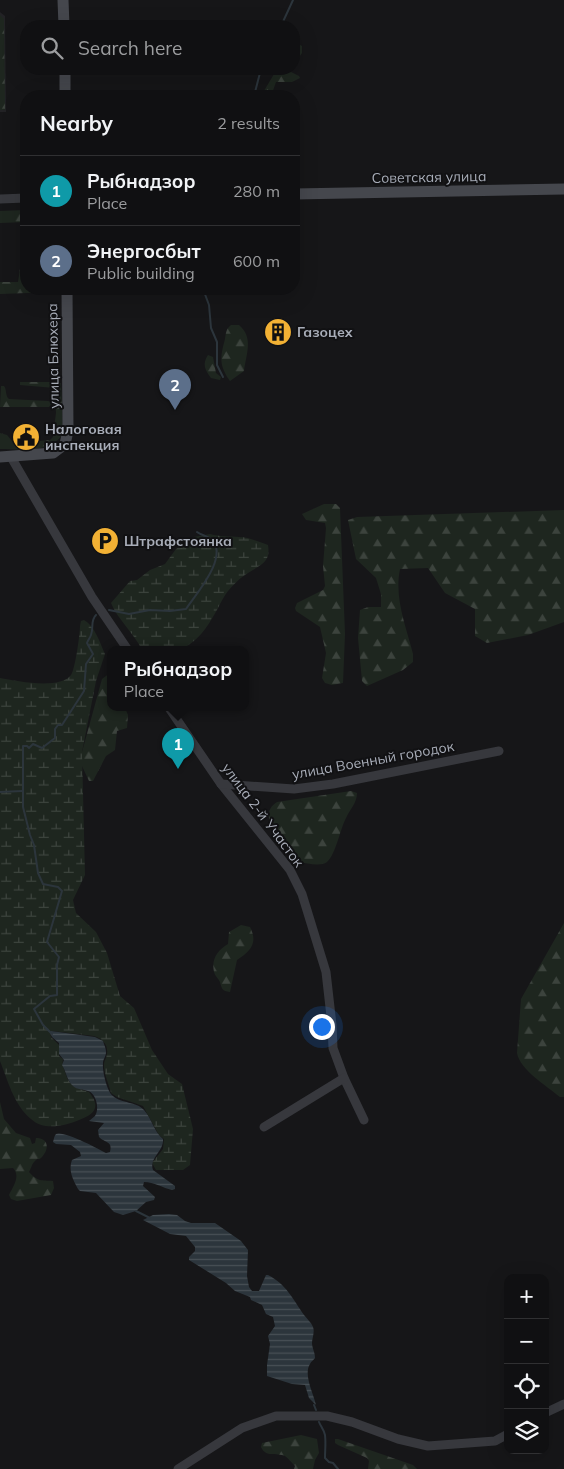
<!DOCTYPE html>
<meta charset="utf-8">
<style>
body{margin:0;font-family:Mulish,sans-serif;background:#1e1e20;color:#f1f3f6}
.controls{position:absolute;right:15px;bottom:15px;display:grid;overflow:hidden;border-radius:10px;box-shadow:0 5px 20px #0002}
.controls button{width:45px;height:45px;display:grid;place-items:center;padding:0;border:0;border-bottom:1px solid #303032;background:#101012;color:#f1f3f6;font:25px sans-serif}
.you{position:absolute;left:321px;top:1026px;width:18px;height:18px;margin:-12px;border:4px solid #fff;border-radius:50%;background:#1a73e8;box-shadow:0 0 0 8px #1a73e833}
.badge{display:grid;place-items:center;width:32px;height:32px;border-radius:50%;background:#8c9099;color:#fff;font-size:16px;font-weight:700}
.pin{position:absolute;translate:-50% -41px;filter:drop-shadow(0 1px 2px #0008)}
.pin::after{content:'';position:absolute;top:26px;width:18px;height:15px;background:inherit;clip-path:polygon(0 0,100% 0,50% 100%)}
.popup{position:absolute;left:107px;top:646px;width:142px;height:65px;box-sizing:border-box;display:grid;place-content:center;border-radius:10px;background:#101012;filter:drop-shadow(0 1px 4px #0005);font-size:16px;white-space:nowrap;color:#9c9d9f}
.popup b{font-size:19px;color:#f1f3f6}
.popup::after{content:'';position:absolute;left:50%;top:100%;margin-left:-10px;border:10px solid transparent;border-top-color:#101012}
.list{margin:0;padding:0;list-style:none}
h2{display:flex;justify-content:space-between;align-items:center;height:65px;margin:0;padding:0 20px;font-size:21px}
h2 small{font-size:16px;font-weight:400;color:#9c9d9f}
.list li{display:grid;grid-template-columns:32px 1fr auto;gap:15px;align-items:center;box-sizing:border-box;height:70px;padding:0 20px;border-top:1px solid #303032}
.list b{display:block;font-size:19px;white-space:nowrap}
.list p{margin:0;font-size:16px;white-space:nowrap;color:#9c9d9f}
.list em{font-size:16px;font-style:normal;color:#9c9d9f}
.icon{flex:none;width:28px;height:28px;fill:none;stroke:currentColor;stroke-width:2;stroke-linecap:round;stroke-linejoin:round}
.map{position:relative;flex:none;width:564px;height:1469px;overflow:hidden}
.search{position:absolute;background:#101012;box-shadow:0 5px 20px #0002;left:20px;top:20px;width:280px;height:55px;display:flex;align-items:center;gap:12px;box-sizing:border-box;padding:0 18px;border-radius:20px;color:#9c9d9f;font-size:19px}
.panel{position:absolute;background:#101012;box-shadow:0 5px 20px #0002;left:20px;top:90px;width:280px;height:205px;border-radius:20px}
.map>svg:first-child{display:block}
</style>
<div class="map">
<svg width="564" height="1469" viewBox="0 0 564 1469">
<defs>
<pattern id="forest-firs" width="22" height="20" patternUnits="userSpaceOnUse" patternTransform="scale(1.25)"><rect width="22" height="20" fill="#1e261f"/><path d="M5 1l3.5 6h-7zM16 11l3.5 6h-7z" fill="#3c433d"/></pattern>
<pattern id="wetland-marsh" width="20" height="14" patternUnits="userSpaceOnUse" patternTransform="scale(1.25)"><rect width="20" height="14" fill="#1e261f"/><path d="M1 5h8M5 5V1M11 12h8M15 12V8" fill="none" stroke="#3c433d"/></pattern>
<pattern id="water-rules" width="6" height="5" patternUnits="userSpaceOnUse" patternTransform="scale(1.25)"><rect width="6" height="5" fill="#2c353c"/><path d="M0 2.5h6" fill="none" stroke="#485056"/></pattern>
</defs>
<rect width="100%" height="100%" fill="#161618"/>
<path fill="#222225" d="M0,12l5,4 1,96h-6z"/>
<g fill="url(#forest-firs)">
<path d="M0,15l4,4 1,91h-5z"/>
<path d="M300,45l2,1v7l-8,11v-16z"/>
<path d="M277,69h13l-1,2 10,5 1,2 -8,4h-16l-5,14h-10z"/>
<path d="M26,210v12l-26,1v-12z"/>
<path d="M20,269h5l1,2v18h29v3l-55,2v-12h18z"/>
<path d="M231,325h8c15,13 7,29 5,46l-14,10c-11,-16 -10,-23 -5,-42 1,-6 1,-10 6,-14z"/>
<path d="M208,355l5,2 3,16 5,4 -1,3 -9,-2c-6,-8 -9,-14 -3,-23z"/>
<path d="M20,382h39l2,2 2,49c-11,21 -42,16 -63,16v-16l7,2 9,11c9,0 16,2 23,-5l11,-1 3,-3 3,-24 -1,-25 -35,-3z"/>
<path d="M1,386h3c3,4 1,10 5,13l39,2 3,1v2l-2,3h-49z"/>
<path d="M324,504h12l4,4 5,126 -2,49 -11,2 -7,-2 -3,-5 4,-25 -6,-26 -24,-16 -1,-3 2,-5 26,-13 2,-4 -2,-20 3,-38 -1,-5 -19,-3 -4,-6z"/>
<path d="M564,510v112l-36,13 -41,8 -12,-7v-27l-30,-16 -17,-25 -28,1c-6,29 6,57 13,85v8l-10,8 -36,16 -5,-5 -4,-43 2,-28 8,-3h13v-13l-5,-16 -20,-19 -8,-39 9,-3z"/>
<path d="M110,673v35h15l3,7 -1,13 -10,3 -2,19 -9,6 -13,25h-4l-7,-15v-14l20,-73z"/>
<path d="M351,791l6,2c0,10 -7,16 -11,25 -6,11 -10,36 -19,44 -7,5 -20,1 -28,0 -11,-14 -46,-45 -22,-60z"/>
<path d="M564,923v174h-4c-13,-11 -40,-27 -43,-44l4,-54z"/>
<path d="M241,925l9,2c8,16 1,24 -13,33l-7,32c-8,-1 -8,-3 -10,-10 -2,-4 -5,-6 -6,-10 -3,-13 4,-22 14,-28l1,-12z"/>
<path d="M0,1102l4,17 12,14 14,5 2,6 3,-1 1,-5c12,0 14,10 6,19 -5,5 -2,-1 -7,4 -3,2 -4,8 -6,11 9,10 12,8 24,9l1,7 -3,7 -34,6 -6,-2 -2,-4c4,-8 12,-19 4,-27l-13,1z"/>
<path d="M301,1435l16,4 2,14 -4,7 -2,9h-19l1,-3c-3,-3 -7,-8 -10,-10 -9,-4 -19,2 -24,-9l1,-4z"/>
<path d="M335,1439h3l75,26 4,4h-49l1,-8 -2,-3 -29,-13 -3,-2z"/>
</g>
<g fill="url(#wetland-marsh)">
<path d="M210,534c10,3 19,2 29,3 9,0 20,5 29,8 3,18 -8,20 -20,28 -7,4 -15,12 -20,18 -4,5 -7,11 -10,17 -7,13 -17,30 -31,38 -8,5 -34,4 -45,4 -8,-17 -24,-30 -31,-47l19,-22 7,-1 13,-10 15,-6 11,-15 18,-12z"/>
<path d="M84,620c11,6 16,23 21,34l-9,27 -14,71 3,123 -12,25 3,13 20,19 11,21 13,43 14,12 18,42 16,24 14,10 11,45 -3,36 -7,5h-27l-4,-7 11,-14 1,-10 -5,-4 -16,-29 -26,-9 -6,-4c-2,-8 -7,-19 -7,-28 0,-3 1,-5 2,-7 4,-11 -2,-19 -12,-22l-41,-5 -3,2 1,4 8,8v11l4,3c-1,6 0,7 2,13 4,14 10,16 24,20 12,15 6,22 -10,28 -15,6 -35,11 -48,-1 -17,-14 -23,-38 -31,-58v-383c16,3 60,12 71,-3 4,-5 9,-41 9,-49l1,-5z"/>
</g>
<g fill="url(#water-rules)">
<path d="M51,1031l44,6 8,4c1,4 3,7 3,11 0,5 -3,7 -3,11 -1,7 4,29 10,33 9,8 23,5 31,14 8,9 10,22 19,29 1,13 -14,18 -10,31l22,16v3l-3,1c-9,-2 -18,-8 -28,-8l-1,4 12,11 -1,3 -8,2 -10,9 -13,4 -9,-3 -18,-19 -16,-2 -2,-2c-5,-9 -10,-19 -6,-29l9,-4 -1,-4 -9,-7 -15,-1 -3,-2c1,-3 1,-6 3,-8 7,-4 43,15 50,19l4,-1c3,-11 -5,-9 -11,-15l-1,-7 6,-7 -15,-2c2,-2 4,-3 6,-5 5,-7 1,-23 -7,-25 -5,-2 -11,-1 -15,-5 -6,-5 -7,-15 -11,-21l2,-5 -5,-6v-11l-7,-6 -2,-4z"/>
<path d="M169,1214l8,1 8,6 6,2h24l26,18 7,9 -1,26 2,11 3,4h7l7,-16h2c18,9 25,24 36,40 3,4 7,7 9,12 2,5 -1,11 -1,16 0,5 3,9 3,15 -1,2 -4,3 -5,6 -7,10 4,31 6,41l-7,-7 -4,-13 -13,-1 -25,-8v-11l3,-21 -2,-8 7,-10 -2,-9 -7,-3 -4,-9 -11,-5 -1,-3 -15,-6 -9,-8 -37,-23v-3l6,-6v-4l-9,-11 -16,-2 -27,-14 10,-5z"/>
</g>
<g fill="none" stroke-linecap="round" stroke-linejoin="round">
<g stroke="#2c353c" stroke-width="2">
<path d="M281,26l12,-26"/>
<path d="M254,96l7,-27"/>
<path d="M203,289l6,16 2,23 6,14v23l6,12"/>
<path d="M109,610l20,4 21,-4 20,1 16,-2c10,-15 44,-53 25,-70 -4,-3 -10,-4 -14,-7"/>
<path d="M0,792l22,-1"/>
<path d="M52,1034l-9,-9 -9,-16 16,-13 7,-1v-30l2,-8 -12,-15 15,-51 -4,-4 -15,-3 -5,-11 -4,-28 -4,-10 -7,-28v-61h4l2,2 4,-4 9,4 13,-10v-9l3,-4h4l22,-34 2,-27 7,-10 -6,-11c1,-3 3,-5 4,-8 3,-8 -1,-14 5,-20"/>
<path d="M136,1211l14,7"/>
<path d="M314,1405l2,5"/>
<path d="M319,1422c2,5 5,8 6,13 1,8 0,15 0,23l4,4 4,1 5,6"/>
</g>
<g stroke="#37383d" stroke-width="9">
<path d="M0,199l26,-1"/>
<path d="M11,457l81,140 36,53"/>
<path d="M169,708l52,76 69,86 12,24 24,78 6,53 1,23 11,30 20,42"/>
<path d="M221,784l73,5 39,-5 166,-33"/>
<path d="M264,1127l80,-49"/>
<path d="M545,1413l19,-9"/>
<path d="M178,1469l64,-41 34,-12h51l25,6 46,17 30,7 67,-5 13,-7"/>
</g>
<g stroke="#45474d" stroke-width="11">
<path d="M63,0l1,26"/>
<path d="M65,69v27"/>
<path d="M294,194l270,-5"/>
<path d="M0,457l53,-4 12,-9 3,-13 -1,-142"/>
</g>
</g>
<defs>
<g id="building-disc" transform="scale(1.4375)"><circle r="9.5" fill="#f2b134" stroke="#111113"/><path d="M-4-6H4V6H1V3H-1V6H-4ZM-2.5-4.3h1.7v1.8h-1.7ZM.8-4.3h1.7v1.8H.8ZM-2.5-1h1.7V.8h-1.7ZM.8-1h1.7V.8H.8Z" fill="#111"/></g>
<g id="civic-disc" transform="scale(1.4375)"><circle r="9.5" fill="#f2b134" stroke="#111113"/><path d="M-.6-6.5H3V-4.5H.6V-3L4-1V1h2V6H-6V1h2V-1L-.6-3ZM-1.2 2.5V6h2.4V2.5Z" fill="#111"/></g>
<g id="parking-disc" transform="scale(1.4375)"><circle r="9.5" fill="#f2b134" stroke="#111113"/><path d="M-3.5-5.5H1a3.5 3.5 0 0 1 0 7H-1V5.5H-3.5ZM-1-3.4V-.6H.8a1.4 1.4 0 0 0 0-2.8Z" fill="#111"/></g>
</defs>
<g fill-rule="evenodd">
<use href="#building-disc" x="278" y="332"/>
<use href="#civic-disc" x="26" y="437"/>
<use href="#parking-disc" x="105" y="541"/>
</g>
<g text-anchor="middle" stroke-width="4" stroke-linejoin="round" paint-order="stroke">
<g font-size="14" fill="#a8adb8" stroke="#111113">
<text transform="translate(429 177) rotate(-1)" y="5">Советская улица</text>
<text transform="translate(53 356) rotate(-91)" y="5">улица Блюхера</text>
<text transform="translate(373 760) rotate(-10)" y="5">улица Военный городок</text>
<text transform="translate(263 815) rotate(53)" y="5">улица 2-й Участок</text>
</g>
<g font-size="14" font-weight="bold" fill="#a8adb8" stroke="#111113" text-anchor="start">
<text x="297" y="337">Газоцех</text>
<text x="45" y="434">Налоговая<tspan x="45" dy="16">инспекция</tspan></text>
<text x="124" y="546">Штрафстоянка</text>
</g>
</g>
</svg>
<div class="controls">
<button>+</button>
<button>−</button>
<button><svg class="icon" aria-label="locate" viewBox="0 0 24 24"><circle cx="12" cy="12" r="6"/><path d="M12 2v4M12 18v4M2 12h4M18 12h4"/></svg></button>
<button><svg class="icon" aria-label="layers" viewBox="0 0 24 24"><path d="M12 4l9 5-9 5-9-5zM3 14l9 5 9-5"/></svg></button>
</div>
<div class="you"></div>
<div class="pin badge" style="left:178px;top:769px;background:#0f9aa8">1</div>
<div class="popup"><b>Рыбнадзор</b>Place</div>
<div class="pin badge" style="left:175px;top:410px;background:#5c6f8a">2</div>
<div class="search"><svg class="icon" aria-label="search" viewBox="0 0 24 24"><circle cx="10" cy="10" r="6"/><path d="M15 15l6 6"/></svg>Search here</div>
<section class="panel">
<h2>Nearby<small>2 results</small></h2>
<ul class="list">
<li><span class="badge" style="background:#0f9aa8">1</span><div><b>Рыбнадзор</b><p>Place</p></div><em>280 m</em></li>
<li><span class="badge" style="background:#5c6f8a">2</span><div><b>Энергосбыт</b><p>Public building</p></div><em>600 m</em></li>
</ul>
</section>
</div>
